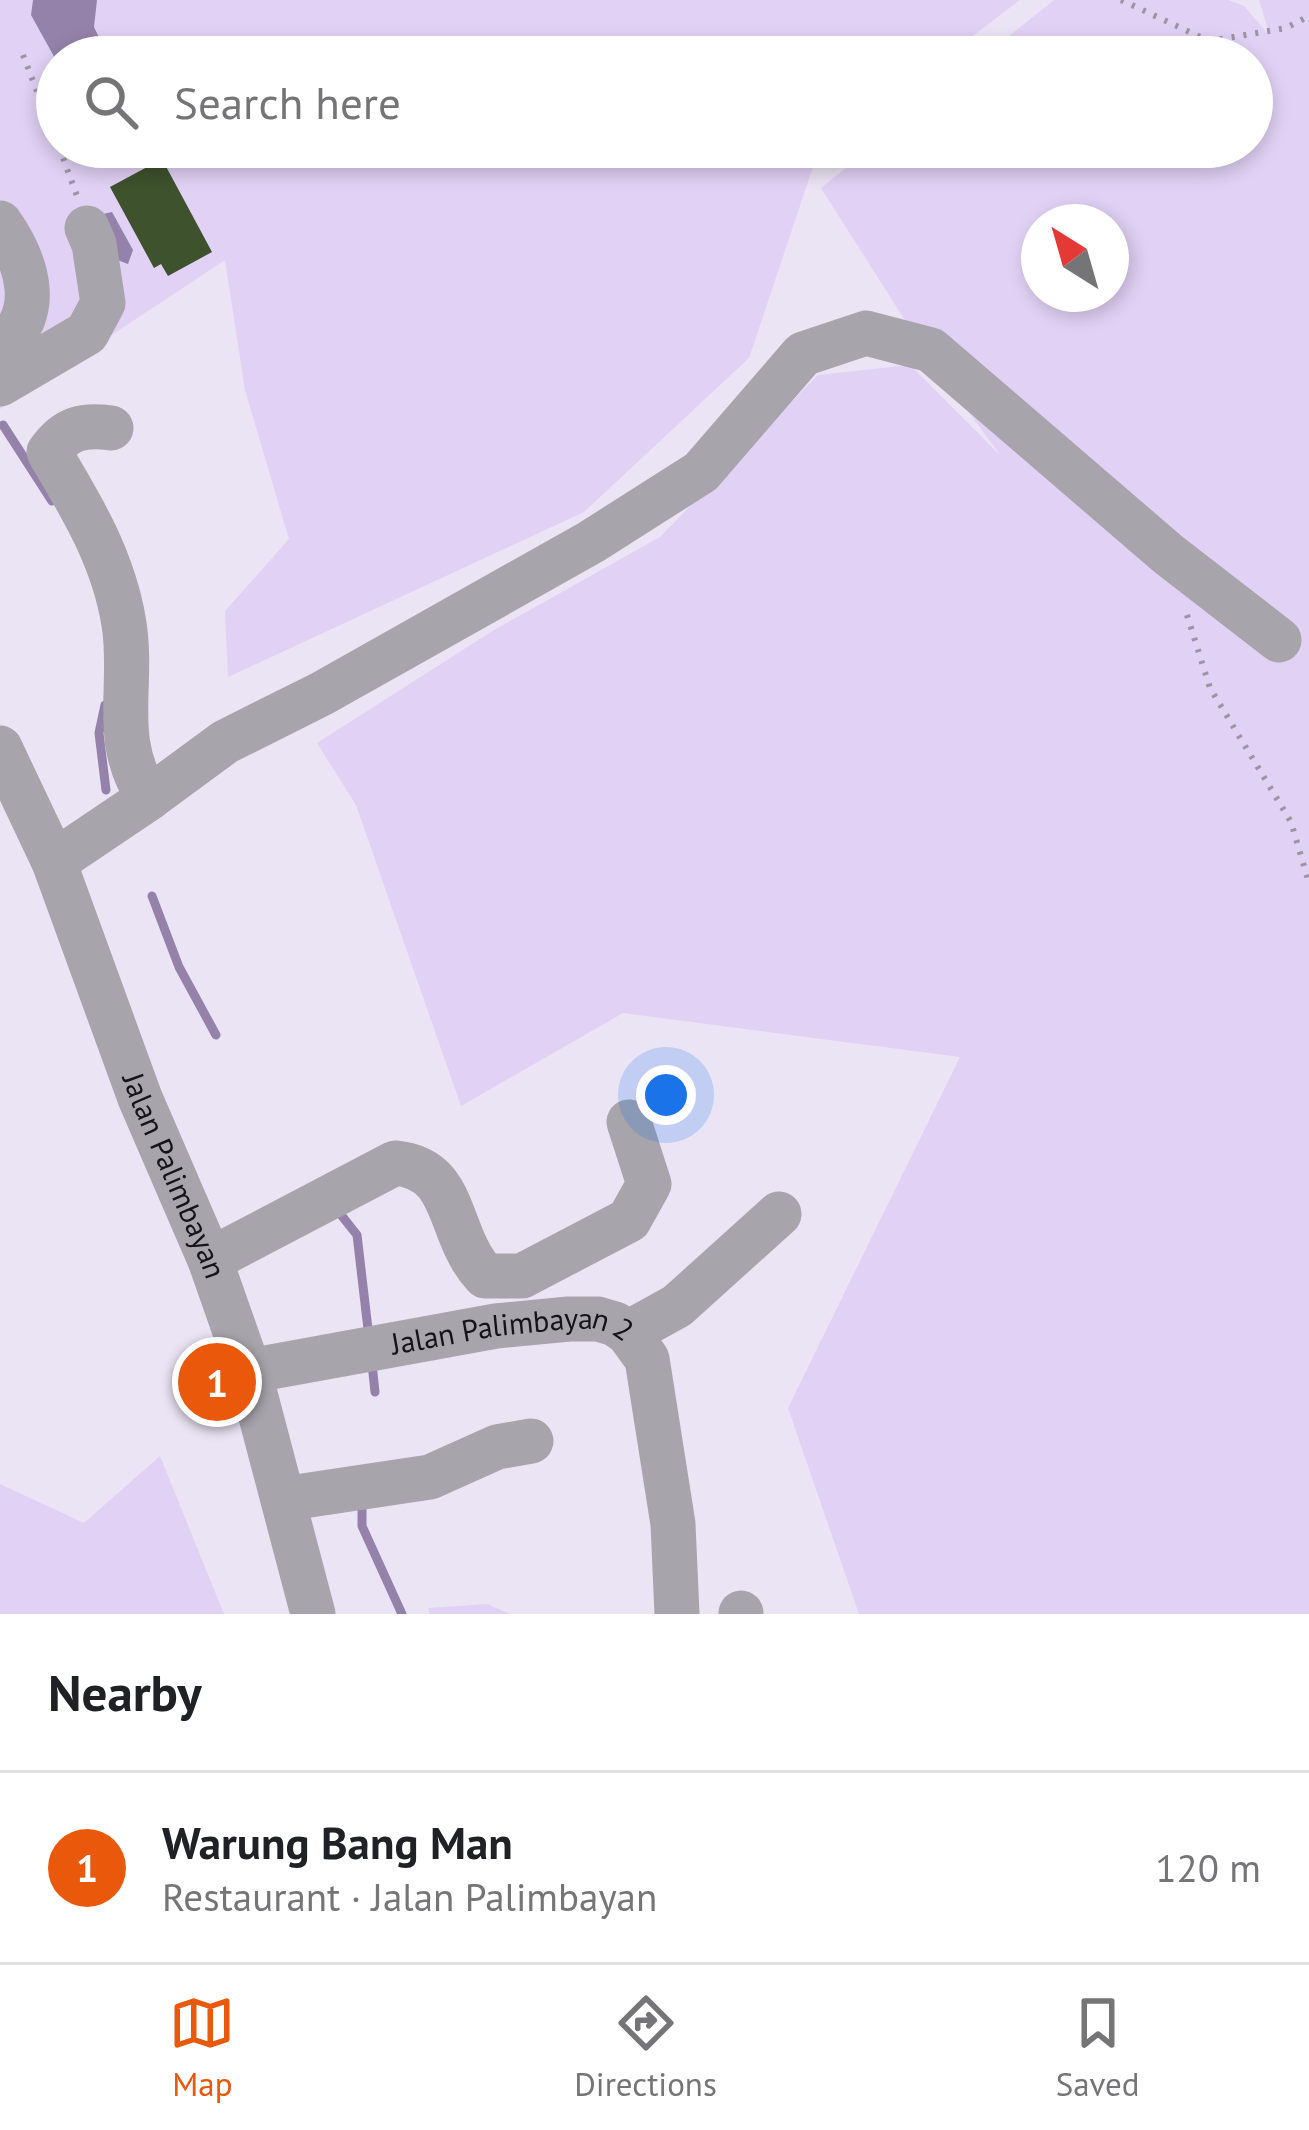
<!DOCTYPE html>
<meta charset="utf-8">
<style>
body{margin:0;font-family:"PT Sans",sans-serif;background:#f2f2f2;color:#202124}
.compass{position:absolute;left:1021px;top:204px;width:108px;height:108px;border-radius:50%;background:#fff;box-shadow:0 6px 18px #0003;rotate:323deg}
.you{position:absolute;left:666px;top:1095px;width:42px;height:42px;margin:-30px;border:9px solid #fff;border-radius:50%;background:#1a73e8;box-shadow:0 0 0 18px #1a73e833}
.badge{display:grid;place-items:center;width:78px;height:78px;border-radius:50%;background:#ea580c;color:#fff;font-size:39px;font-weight:700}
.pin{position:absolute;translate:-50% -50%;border:6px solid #fff;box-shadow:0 3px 12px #0006}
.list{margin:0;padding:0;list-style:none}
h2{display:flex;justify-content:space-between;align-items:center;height:156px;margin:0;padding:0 48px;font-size:51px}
h2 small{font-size:39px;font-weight:400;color:#757577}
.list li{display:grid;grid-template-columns:78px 1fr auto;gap:36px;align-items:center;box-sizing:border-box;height:192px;padding:0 48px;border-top:3px solid #e0e0e0}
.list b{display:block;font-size:45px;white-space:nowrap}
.list p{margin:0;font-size:39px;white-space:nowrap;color:#757577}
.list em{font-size:39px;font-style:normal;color:#757577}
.icon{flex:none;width:66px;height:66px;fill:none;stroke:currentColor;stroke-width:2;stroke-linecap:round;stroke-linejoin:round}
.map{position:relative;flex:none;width:1309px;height:1614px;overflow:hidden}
.search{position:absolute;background:#fff;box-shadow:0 6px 18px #0003;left:36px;right:36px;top:36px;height:132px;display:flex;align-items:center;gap:30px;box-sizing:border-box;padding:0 42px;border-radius:66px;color:#757577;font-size:45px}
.sheet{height:348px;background:#fff}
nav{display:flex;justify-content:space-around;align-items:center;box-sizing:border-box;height:168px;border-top:3px solid #e0e0e0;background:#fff;font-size:33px;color:#757577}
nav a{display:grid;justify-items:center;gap:6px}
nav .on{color:#ea580c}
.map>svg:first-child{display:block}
</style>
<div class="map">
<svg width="1309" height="1614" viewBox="0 0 1309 1614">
<rect width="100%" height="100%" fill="#ebe4f5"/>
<g fill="#e1d1f5" fill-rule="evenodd">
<path d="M0,0h1020l-75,57h-888v90h768l-7,5 -69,206 -165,154 -356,165 -3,-66 64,-72 -44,-149 -20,-130 -225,149z"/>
<path d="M1054,0h174l16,6 26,30 -11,-36h50v1614h-450l-71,-206 172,-351 -337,-44 -162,93 -105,-301 -39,-62 177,-113 166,-93 158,-162 92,-10 91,91 -70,-95 -110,-173 51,-41h380v-90h-269zM1039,222h72v72h-72z"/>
<path d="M160,1456l64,158h-224v-130l84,39z"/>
<path d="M487,1604l23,10h-80l-2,-6z"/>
</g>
<g fill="#9482aa">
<path d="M33,0h64l-3,27 14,30h-51v5l-26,-47z"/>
<path d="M112,212l21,38 -5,14 -16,-6 -9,-44z"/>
</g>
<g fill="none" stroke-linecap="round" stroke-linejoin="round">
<g stroke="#9482aa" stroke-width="9">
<path d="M3,425l49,76"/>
<path d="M105,705l-6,28 7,57"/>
<path d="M152,896l27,71 37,68"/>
<path d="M338,1211l19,24 11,94"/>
<path d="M372,1364l3,28"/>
<path d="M362,1500v26l40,88"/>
</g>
</g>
<g fill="#3e522e">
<path d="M162,159l50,93 -44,24 -7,-12 -7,4 -44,-81z"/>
<path d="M222,1364l9,29 -20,7 -9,-29z"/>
</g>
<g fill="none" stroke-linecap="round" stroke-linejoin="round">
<g stroke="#9b95a2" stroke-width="6" stroke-dasharray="3 9" stroke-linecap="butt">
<path d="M1121,0l88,41 77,-13 23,-12"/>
<path d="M23,55l34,88"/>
<path d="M59,147l18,49"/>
<path d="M1187,615l23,73 81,134 18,61"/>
</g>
<g stroke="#a7a4ab" stroke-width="45">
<path d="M0,223c28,40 44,91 0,125"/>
<path d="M0,384l87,-51 16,-30 -9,-59 -7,-16"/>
<path id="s1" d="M0,748l54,114 86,236 70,162 39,111 64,243"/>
<path d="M149,798l76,-56 96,-48 270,-152 110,-70 102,-118 63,-21 65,17 237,204 111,86"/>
<path d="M54,862l95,-64c-39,-57 -15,-111 -25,-174 -10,-64 -42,-117 -75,-172 17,-24 34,-28 62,-24"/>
<path d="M210,1260l185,-97c65,6 50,70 90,113h37l107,-56 20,-36 -20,-62"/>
<path d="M628,1333l49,-27 102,-92"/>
<path id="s2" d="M249,1371l247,-45 73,-7h29l17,5 13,9 19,26 26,165 4,90"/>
<path d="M283,1499l147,-22 67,-30 34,-6"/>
<path d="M741,1613v1"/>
</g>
</g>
<g text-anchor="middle" stroke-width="12" stroke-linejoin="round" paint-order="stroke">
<g font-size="30" fill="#161319" stroke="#ebe4f5">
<text dy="10" stroke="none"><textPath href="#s1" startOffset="462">Jalan Palimbayan</textPath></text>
<text dy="10" stroke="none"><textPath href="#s2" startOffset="267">Jalan Palimbayan 2</textPath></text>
</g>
</g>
</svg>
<svg class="compass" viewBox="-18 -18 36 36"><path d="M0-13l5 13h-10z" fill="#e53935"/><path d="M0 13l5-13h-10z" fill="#757577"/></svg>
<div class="you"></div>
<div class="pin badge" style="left:217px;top:1382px">1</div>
<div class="search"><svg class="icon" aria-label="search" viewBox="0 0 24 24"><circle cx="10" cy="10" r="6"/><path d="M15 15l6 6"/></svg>Search here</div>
</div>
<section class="sheet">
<h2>Nearby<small></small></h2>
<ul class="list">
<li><span class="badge">1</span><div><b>Warung Bang Man</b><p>Restaurant · Jalan Palimbayan</p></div><em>120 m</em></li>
</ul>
</section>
<nav>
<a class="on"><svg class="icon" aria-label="map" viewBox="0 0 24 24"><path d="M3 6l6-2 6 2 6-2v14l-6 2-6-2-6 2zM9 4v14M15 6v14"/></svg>Map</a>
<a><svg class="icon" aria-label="directions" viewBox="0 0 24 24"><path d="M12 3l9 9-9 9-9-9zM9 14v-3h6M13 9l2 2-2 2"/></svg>Directions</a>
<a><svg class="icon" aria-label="saved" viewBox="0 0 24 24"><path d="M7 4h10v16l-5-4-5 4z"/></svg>Saved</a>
</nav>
